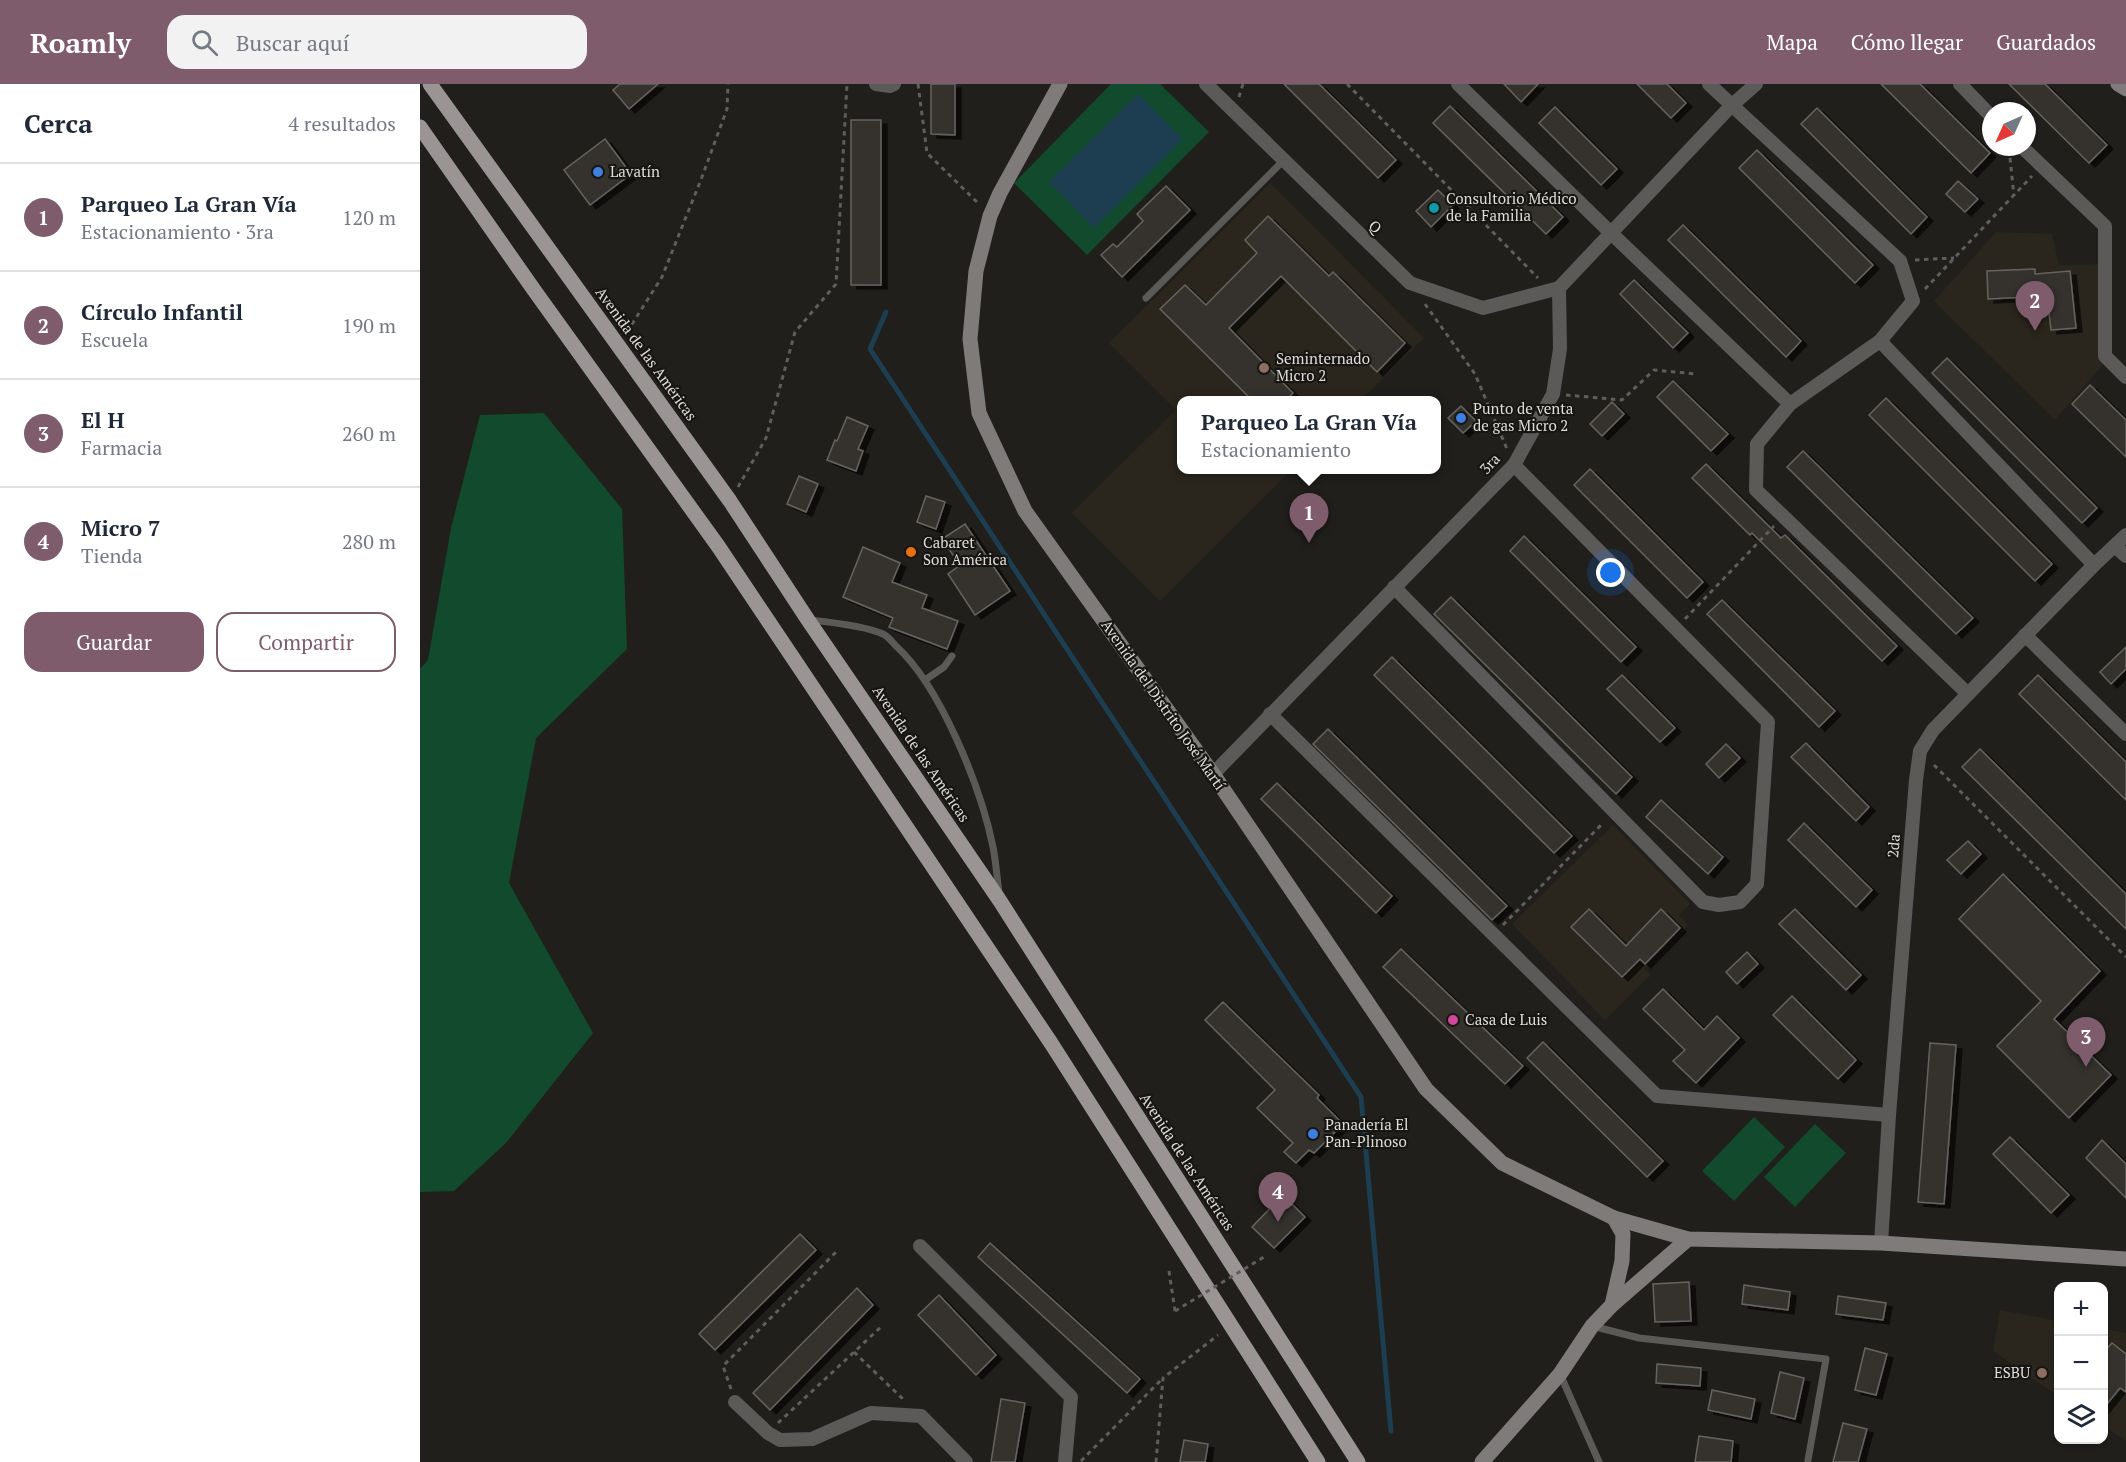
<!DOCTYPE html>
<html lang="es">
<meta charset="utf-8">
<style>
body{margin:0;font-family:"PT Serif",serif;background:#f2f2f3;color:#1f2937}
.controls{position:absolute;right:18px;bottom:18px;display:grid;overflow:hidden;border-radius:12px;box-shadow:0 2px 4px #0004}
.controls button{width:54px;height:54px;display:grid;place-items:center;padding:0;border:0;border-bottom:2px solid #e0e1e3;background:#fff;color:#1f2937;font:30px sans-serif}
.compass{position:absolute;left:1562px;top:18px;width:54px;height:54px;border-radius:50%;background:#fff;box-shadow:0 2px 4px #0004;rotate:225deg}
.you{position:absolute;left:1191px;top:489px;width:21px;height:21px;margin:-15px;border:4px solid #fff;border-radius:50%;background:#1a73e8;box-shadow:0 0 0 9px #1a73e833}
.badge{display:grid;place-items:center;width:39px;height:39px;border-radius:50%;background:#7e5c6c;color:#fff;font-size:20px;font-weight:700}
.pin{position:absolute;translate:-50% -50px;filter:drop-shadow(0 2px 3px #0008)}
.pin::after{content:'';position:absolute;top:32px;width:21px;height:18px;background:inherit;clip-path:polygon(0 0,100% 0,50% 100%)}
.popup{position:absolute;left:757px;top:312px;width:264px;height:78px;box-sizing:border-box;display:grid;place-content:center;border-radius:12px;background:#fff;filter:drop-shadow(0 2px 4px #0005);font-size:20px;white-space:nowrap;color:#747a83}
.popup b{font-size:22px;color:#1f2937}
.popup::after{content:'';position:absolute;left:50%;top:100%;margin-left:-12px;border:12px solid transparent;border-top-color:#fff}
.list{margin:0;padding:0;list-style:none}
h2{display:flex;justify-content:space-between;align-items:center;height:78px;margin:0;padding:0 24px;font-size:26px}
h2 small{font-size:20px;font-weight:400;color:#747a83}
.list li{display:grid;grid-template-columns:39px 1fr auto;gap:18px;align-items:center;box-sizing:border-box;height:108px;padding:0 24px;border-top:2px solid #e0e1e3}
.list b{display:block;font-size:22px;white-space:nowrap}
.list p{margin:0;font-size:20px;white-space:nowrap;color:#747a83}
.list em{font-size:20px;font-style:normal;color:#747a83}
.actions{display:flex;gap:12px;padding:18px 24px}
.actions a{flex:1;padding:14px 0;border:2px solid #7e5c6c;border-radius:18px;text-align:center;font-size:21px;color:#7e5c6c}
.actions .main{background:#7e5c6c;color:#fff}
.icon{flex:none;width:33px;height:33px;fill:none;stroke:currentColor;stroke-width:2;stroke-linecap:round;stroke-linejoin:round}
.map{position:relative;flex:none;width:1706px;height:1378px;overflow:hidden}
header{display:flex;align-items:center;gap:36px;box-sizing:border-box;height:84px;padding:0 30px;background:#7e5c6c;color:#fff}
header strong{font-size:28px}
nav{display:flex;gap:33px;margin-inline-start:auto;font-size:21px}
.search{width:420px;height:54px;background:#f2f2f3;display:flex;align-items:center;gap:15px;box-sizing:border-box;padding:0 21px;border-radius:18px;color:#747a83;font-size:22px}
main{display:flex}
aside{flex:1;background:#fff}
.map>svg:first-child{display:block}
</style>
<header>
<strong>Roamly</strong>
<div class="search"><svg class="icon" aria-label="search" viewBox="0 0 24 24"><circle cx="10" cy="10" r="6"/><path d="M15 15l6 6"/></svg>Buscar aquí</div>
<nav><a>Mapa</a><a>Cómo llegar</a><a>Guardados</a></nav>
</header>
<main>
<aside>
<h2>Cerca<small>4 resultados</small></h2>
<ul class="list">
<li><span class="badge">1</span><div><b>Parqueo La Gran Vía</b><p>Estacionamiento · 3ra</p></div><em>120 m</em></li>
<li><span class="badge">2</span><div><b>Círculo Infantil</b><p>Escuela</p></div><em>190 m</em></li>
<li><span class="badge">3</span><div><b>El H</b><p>Farmacia</p></div><em>260 m</em></li>
<li><span class="badge">4</span><div><b>Micro 7</b><p>Tienda</p></div><em>280 m</em></li>
</ul>
<div class="actions"><a class="main">Guardar</a><a>Compartir</a></div>
</aside>
<div class="map">
<svg width="1706" height="1378" viewBox="0 0 1706 1378">
<defs>
<filter id="shadow"><feDropShadow dx="6" dy="4" stdDeviation="0" flood-color="#0009"/></filter>
</defs>
<rect width="100%" height="100%" fill="#201f1b"/>
<g fill="#2a261d">
<path d="M850,99l154,155 -63,62h-179v70h110l-132,131 -88,-88 104,-103 -67,-67z"/>
<path d="M1576,148l56,2 7,31 45,-1 3,96 -52,60 -121,-119z"/>
<path d="M1193,741l77,79 -11,11 9,10 -44,43 7,7 -46,45 -93,-96z"/>
<path d="M1580,1226l58,11v75l-65,-45z"/>
<path d="M1684,1245l22,4v108l-22,-15z"/>
</g>
<g fill="#114a2c">
<path d="M691,0h49l49,48 -122,123 -73,-72z"/>
<path d="M124,329l78,96 5,140 -91,89 -27,145 84,150 -87,110 -52,48 -34,1v-523l8,-9 23,-132 29,-113z"/>
<path d="M1334,1033l31,30 -51,54 -32,-30z"/>
<path d="M1395,1040l31,29 -51,54 -31,-30z"/>
</g>
<path fill="#1c3e50" d="M718,10l45,45 -89,89 -45,-46z"/>
<g fill="none" stroke-linecap="round" stroke-linejoin="round">
<path stroke="#1c3e50" stroke-width="5" d="M466,228l-16,37 491,748 30,334"/>
</g>
<g fill="#34332e" stroke="#66645f" stroke-width="1.5" filter="url(#shadow)">
<path d="M200,0h38l-29,25 -16,-19z"/>
<path d="M511,0h24v51l-24,-1z"/>
<path d="M864,0h35l77,76 -18,18z"/>
<path d="M1084,0h34l-17,18z"/>
<path d="M1217,0h30l19,19 -15,15z"/>
<path d="M1461,0h39l70,69 -19,20z"/>
<path d="M1589,0h36l62,61 -18,18z"/>
<path d="M1030,22l113,111 -17,17 -113,-111z"/>
<path d="M1135,23l62,62 -16,16 -62,-62z"/>
<path d="M1397,24l110,109 -16,17 -110,-110z"/>
<rect x="431" y="36" width="30" height="165"/>
<path d="M185,55l26,35 -41,31 -26,-35z"/>
<path d="M1337,66l116,115 -18,18 -116,-115z"/>
<path d="M1538,97l20,18 -13,13 -19,-18z"/>
<path d="M746,102l24,24 -68,67 -21,-22 12,-11 4,3 26,-26 -6,-7z"/>
<path d="M1018,106l15,15 -22,22 -15,-16z"/>
<path d="M848,132l61,60 4,-4 72,71 -28,29 -96,-96 -52,52 64,65 -7,7h-34l-92,-91 25,-24 21,20 51,-52 -12,-13z"/>
<path d="M1263,141l118,116 -15,16 -118,-117z"/>
<path d="M1615,185v5l35,-3 6,57 -25,2 -4,-34 -59,3 -1,-28z"/>
<path d="M1214,196l54,53 -15,15 -53,-54z"/>
<path d="M1527,274l150,150 -15,15 -150,-150z"/>
<path d="M1253,297l55,53 -17,17 -54,-54z"/>
<path d="M1670,301l36,35v37l-54,-53z"/>
<path d="M1466,314l166,166 -17,17 -166,-166z"/>
<path d="M1192,318l12,12 -22,22 -12,-12z"/>
<path d="M1041,322l15,15 -13,12 -15,-15z"/>
<path d="M427,333l21,9 -10,23 5,2 -7,20 -29,-11 8,-20 2,1z"/>
<path d="M1383,367l170,167 -17,16 -169,-167z"/>
<path d="M1286,380l75,74 4,-3 112,111 -15,15 -130,-128 -2,2 -58,-57z"/>
<path d="M1170,385l113,113 -16,16 -113,-113z"/>
<path d="M379,392l19,8 -12,28 -19,-8z"/>
<path d="M506,412l19,6 -9,27 -19,-7z"/>
<path d="M545,440l45,67 -35,24 -27,-41 12,-9 -18,-26z"/>
<path d="M1104,452l112,111 -15,15 -111,-111z"/>
<path d="M443,463l37,16 -8,19 35,13 -5,13 36,13 -11,28 -58,-22 4,-9 -50,-21z"/>
<path d="M1031,513l181,180 -16,17 -182,-180z"/>
<path d="M1302,516l113,111 -16,16 -112,-113z"/>
<path d="M1706,563v22l-15,15 -11,-12z"/>
<path d="M972,573l180,179 -18,17 -180,-178z"/>
<path d="M1202,591l53,53 -15,14 -53,-53z"/>
<path d="M1618,591l88,87v38l-107,-106z"/>
<path d="M908,645l179,177 -15,14 -179,-176z"/>
<path d="M1386,659l63,64 -13,14 -65,-64z"/>
<path d="M1306,660l14,14 -21,20 -13,-14z"/>
<path d="M1560,665l146,145v35l-164,-162z"/>
<path d="M857,699l115,113 -16,17 -115,-114z"/>
<path d="M1241,716l62,57 -15,17 -62,-57z"/>
<path d="M1384,739l68,67 -16,17 -68,-67z"/>
<path d="M1548,757l13,13 -20,20 -14,-14z"/>
<path d="M1583,790l97,97 -46,48 57,56 -42,43 -72,-72 44,-45 -82,-82z"/>
<path d="M1169,825l37,37 35,-37 19,19 -35,36 -5,-5 -18,18 -51,-50z"/>
<path d="M1375,825l66,66 -15,15 -67,-66z"/>
<path d="M981,865l122,117 -18,18 -122,-117z"/>
<path d="M1327,868l11,12 -21,20 -11,-12z"/>
<path d="M1243,905l41,41 13,-14 22,22 -43,45 -23,-22 12,-11 -42,-41z"/>
<path d="M1372,912l64,64 -18,19 -65,-64z"/>
<path d="M803,918l96,93 -2,3 26,26 -29,29 -5,-3 -13,13 -12,-11 9,-9 -36,-35 18,-18 -70,-70z"/>
<path d="M1123,958l120,119 -16,16 -120,-119z"/>
<path d="M1510,959l26,2 -12,159 -26,-2z"/>
<path d="M1590,1053l59,58 -18,18 -58,-59z"/>
<path d="M1682,1056l24,24v34l-40,-40z"/>
<path d="M863,1111l22,22 -31,31 -22,-21z"/>
<path d="M380,1150l16,16 -101,100 -16,-16z"/>
<path d="M570,1159l150,136 -13,14 -149,-136z"/>
<path d="M1269,1198l2,39 -36,1 -2,-38z"/>
<path d="M1324,1201l46,7 -2,18 -46,-6z"/>
<path d="M437,1204l16,17 -103,105 -17,-17z"/>
<path d="M519,1211l57,60 -20,20 -58,-60z"/>
<path d="M1418,1212l48,7 -3,17 -47,-6z"/>
<path d="M1692,1259l14,11v38l-6,-4 -17,21v-56z"/>
<path d="M1445,1264l22,6 -11,41 -21,-5z"/>
<path d="M1237,1280l44,4 -1,18 -44,-3z"/>
<path d="M1360,1288l24,6 -9,41 -24,-6z"/>
<path d="M1292,1306l43,9 -4,20 -43,-9z"/>
<path d="M581,1315l24,4 -10,59h-24z"/>
<path d="M1423,1339l24,6 -9,33h-25z"/>
<path d="M1279,1352l34,5 -2,21h-36z"/>
<path d="M764,1356l24,4 -3,18h-25z"/>
</g>
<g fill="none" stroke-linecap="round" stroke-linejoin="round">
<g stroke="#5f5e5a" stroke-width="3" stroke-dasharray="4.5 4.5" stroke-linecap="butt">
<path d="M498,0l9,69 52,51"/>
<path d="M927,0l191,194"/>
<path d="M819,13l4,-13"/>
<path d="M1590,74l4,38"/>
<path d="M1495,176l39,-2"/>
<path d="M1505,205l107,-113"/>
<path d="M1005,220l50,70 32,75"/>
<path d="M207,248l35,-55 40,-100 25,-68 1,-25"/>
<path d="M1146,311l56,5 32,-30 43,4"/>
<path d="M318,403l28,-49 29,-106 41,-48 11,-200"/>
<path d="M1265,535l89,-93"/>
<path d="M1514,681l192,192"/>
<path d="M1083,841l100,-102"/>
<path d="M749,1187l6,40"/>
<path d="M434,1268l51,49"/>
<path d="M311,1305l-8,-23 115,-116"/>
<path d="M358,1339l105,-98"/>
<path d="M661,1377l82,-83"/>
<path d="M736,1378l7,-84 55,-43"/>
</g>
<g stroke="#5c5a59" stroke-width="7">
<path d="M726,214l138,-138"/>
<path d="M391,536c18,2 55,6 72,14 5,2 9,8 13,12 45,41 85,142 97,201 3,15 4,31 6,46"/>
<path d="M505,596l19,-13 8,-11"/>
<path d="M1172,1242l47,12 187,21 -18,101"/>
<path d="M1140,1290l39,88"/>
</g>
<g stroke="#5c5a59" stroke-width="14">
<path d="M456,0l14,2 4,-2"/>
<path d="M786,0l204,199 73,25 76,-20"/>
<path d="M1038,0l153,149 179,171"/>
<path d="M1289,0l191,177 13,40 -33,40 -90,63 -33,40 -1,46 212,204"/>
<path d="M1540,0l31,32"/>
<path d="M1602,63l83,79v130l21,21"/>
<path d="M1460,257l214,224"/>
<path d="M1695,462l11,10"/>
<path d="M974,503l309,315 16,3 21,-3 17,-18 11,-162 -254,-257"/>
<path d="M1605,551l101,99"/>
<path d="M850,630l387,382 232,19"/>
<path d="M793,690l301,-309 39,-71 7,-45 -1,-61 172,-182 25,-22"/>
<path d="M1461,1159l8,-128 27,-335 4,-29 13,-21 161,-165 32,-30"/>
<path d="M500,1162l151,151 -6,65"/>
<path d="M315,1318l33,31 12,7 32,-1 59,-26 50,3 45,46"/>
</g>
<g stroke="#7f7b7a" stroke-width="15">
<path d="M640,0l-60,109 -10,23 -14,55 -6,68 9,74 46,98 188,263 213,315 76,74 112,55 74,21 193,4 245,16"/>
<path d="M1698,0l8,5"/>
<path d="M1192,1221l10,-44 1,-27 -9,-16"/>
<path d="M1062,1378l78,-88 32,-48 20,-21 76,-66"/>
</g>
<g stroke="#9a9594" stroke-width="15">
<path d="M10,0l300,417 78,119 192,281 358,561"/>
<path d="M0,43l114,163 184,256 333,497 267,419"/>
</g>
<path stroke="#5f5e5a" stroke-width="3" stroke-dasharray="4.5 4.5" stroke-linecap="butt" d="M755,1227l89,-54"/>
</g>
<g fill="#3f7fe0" stroke="#171612" stroke-width="2">
<circle cx="178" cy="88" r="6"/>
<circle cx="1041" cy="334" r="6"/>
<circle cx="893" cy="1050" r="6"/>
</g>
<circle fill="#0f9aa8" stroke="#171612" stroke-width="2" cx="1014" cy="124" r="6"/>
<g fill="#8d6e63" stroke="#171612" stroke-width="2">
<circle cx="844" cy="284" r="6"/>
<circle cx="1622" cy="1289" r="6"/>
</g>
<circle fill="#e8710a" stroke="#171612" stroke-width="2" cx="491" cy="468" r="6"/>
<circle fill="#d1479c" stroke="#171612" stroke-width="2" cx="1033" cy="936" r="6"/>
<g text-anchor="middle" stroke-width="4.5" stroke-linejoin="round" paint-order="stroke">
<g font-size="15" fill="#deddda" stroke="#171612" text-anchor="start">
<text x="190" y="93">Lavatín</text>
<text x="1026" y="120">Consultorio Médico<tspan x="1026" dy="17">de la Familia</tspan></text>
<text x="856" y="280">Seminternado<tspan x="856" dy="17">Micro 2</tspan></text>
<text x="1053" y="330">Punto de venta<tspan x="1053" dy="17">de gas Micro 2</tspan></text>
<text x="503" y="464">Cabaret<tspan x="503" dy="17">Son América</tspan></text>
<text x="1045" y="941">Casa de Luis</text>
<text x="905" y="1046">Panadería El<tspan x="905" dy="17">Pan-Plinoso</tspan></text>
<text x="1610" y="1294" text-anchor="end">ESBU</text>
</g>
<g font-size="15" fill="#deddda" stroke="#171612">
<text transform="translate(955 143) rotate(44)" y="5">Q</text>
<text transform="translate(226 270) rotate(54)" y="5">Avenida de las Américas</text>
<text transform="translate(1070 380) rotate(-47)" y="5">3ra</text>
<text transform="translate(743 621) rotate(55)" y="5">Avenida del Distrito José Martí</text>
<text transform="translate(501 670) rotate(56)" y="5">Avenida de las Américas</text>
<text transform="translate(1474 762) rotate(-85)" y="5">2da</text>
<text transform="translate(767 1078) rotate(57)" y="5">Avenida de las Américas</text>
</g>
</g>
</svg>
<div class="controls">
<button>+</button>
<button>−</button>
<button><svg class="icon" aria-label="layers" viewBox="0 0 24 24"><path d="M12 4l9 5-9 5-9-5zM3 14l9 5 9-5"/></svg></button>
</div>
<svg class="compass" viewBox="-18 -18 36 36"><path d="M0-13l5 13h-10z" fill="#e53935"/><path d="M0 13l5-13h-10z" fill="#747a83"/></svg>
<div class="you"></div>
<div class="pin badge" style="left:889px;top:459px">1</div>
<div class="popup"><b>Parqueo La Gran Vía</b>Estacionamiento</div>
<div class="pin badge" style="left:1615px;top:247px">2</div>
<div class="pin badge" style="left:1666px;top:983px">3</div>
<div class="pin badge" style="left:858px;top:1138px">4</div>
</div>
</main>
